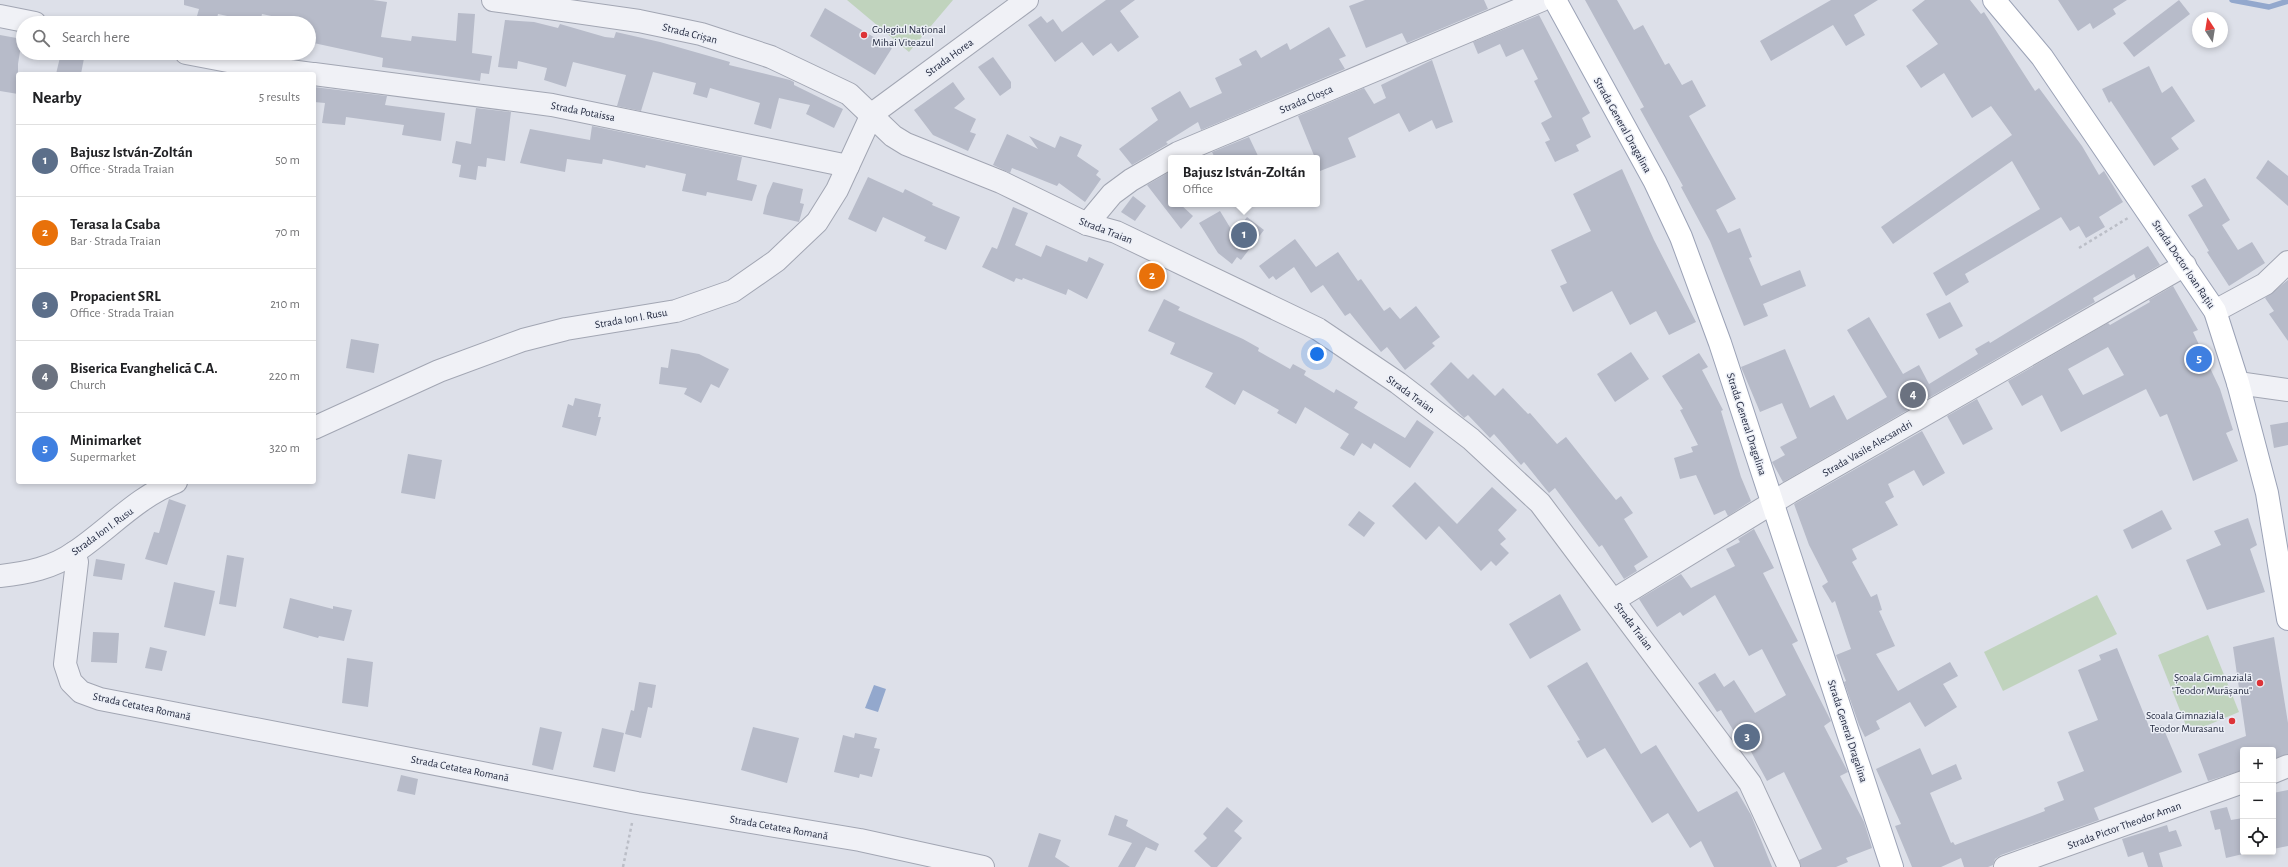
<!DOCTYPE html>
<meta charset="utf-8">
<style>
body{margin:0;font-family:"Alegreya Sans",sans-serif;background:#f2f2f2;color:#202124}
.controls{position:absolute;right:12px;bottom:12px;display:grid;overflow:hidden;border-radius:4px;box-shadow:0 2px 6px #0003}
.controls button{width:36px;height:36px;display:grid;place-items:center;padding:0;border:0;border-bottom:1px solid #e0e0e0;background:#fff;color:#202124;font:20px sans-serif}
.compass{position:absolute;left:2192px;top:12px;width:36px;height:36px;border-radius:50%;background:#fff;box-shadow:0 2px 6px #0003;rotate:348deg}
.you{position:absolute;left:1317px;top:354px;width:14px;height:14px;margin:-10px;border:3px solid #fff;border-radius:50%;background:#1a73e8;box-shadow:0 0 0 6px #1a73e833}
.badge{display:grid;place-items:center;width:26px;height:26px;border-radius:50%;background:#dd3337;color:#fff;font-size:13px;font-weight:700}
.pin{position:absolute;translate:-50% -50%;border:2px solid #fff;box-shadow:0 1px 4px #0006}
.popup{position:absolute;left:1168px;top:155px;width:152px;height:52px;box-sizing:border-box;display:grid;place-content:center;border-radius:4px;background:#fff;filter:drop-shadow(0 1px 3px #0005);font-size:13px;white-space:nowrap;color:#757577}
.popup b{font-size:15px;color:#202124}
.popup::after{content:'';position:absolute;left:50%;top:100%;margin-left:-8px;border:8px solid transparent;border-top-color:#fff}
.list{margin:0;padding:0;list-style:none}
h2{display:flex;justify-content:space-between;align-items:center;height:52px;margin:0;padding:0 16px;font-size:17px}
h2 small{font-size:13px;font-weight:400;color:#757577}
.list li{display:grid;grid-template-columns:26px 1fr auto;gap:12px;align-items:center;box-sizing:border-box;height:72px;padding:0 16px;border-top:1px solid #e0e0e0}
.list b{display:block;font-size:15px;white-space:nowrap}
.list p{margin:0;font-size:13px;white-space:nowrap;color:#757577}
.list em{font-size:13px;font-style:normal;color:#757577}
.icon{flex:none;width:22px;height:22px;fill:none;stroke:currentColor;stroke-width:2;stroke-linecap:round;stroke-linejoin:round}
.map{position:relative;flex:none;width:2288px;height:867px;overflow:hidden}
.search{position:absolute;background:#fff;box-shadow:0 2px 6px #0003;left:16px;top:16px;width:300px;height:44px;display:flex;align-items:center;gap:10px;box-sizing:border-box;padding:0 14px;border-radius:22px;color:#757577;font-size:15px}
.panel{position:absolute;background:#fff;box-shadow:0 2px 6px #0003;left:16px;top:72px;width:300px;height:412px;border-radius:4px}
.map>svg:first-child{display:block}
</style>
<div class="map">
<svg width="2288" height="867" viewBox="0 0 2288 867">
<rect width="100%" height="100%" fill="#dde0e9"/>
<g fill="#c0d3bd">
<path d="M847,0h106l-44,52z"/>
<path d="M2097,595l20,39 -114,57 -19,-39z"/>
<path d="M2208,635l31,77 -50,21 -31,-78z"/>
</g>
<path fill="#93a8cd" d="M874,685l12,4 -8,23 -13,-4z"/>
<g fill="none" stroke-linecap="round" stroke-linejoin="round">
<path stroke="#93a8cd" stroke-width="5.5" d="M2232,0l37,7 19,-6"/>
</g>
<g fill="#b7bbc9" fill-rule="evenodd">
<path d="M184,0h189l14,2 -6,35 30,4 1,-5 44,5 2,-28 17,1 -3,39 20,3 -3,18 -8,-1 -1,8 -98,-14 1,-9 -74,-16v-19h-20l1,-3 -28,-6 -2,9 -42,-9 -2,9h-21l4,-14 -15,-4z"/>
<path d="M1106,0h29l-15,11 19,26 -21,15 -7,-9 -18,13 -11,-14 -27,20 -27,-37 13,-9 6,7 6,-4 9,13z"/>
<path d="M1365,0h119l4,9 -81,34 -5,-10 -36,15 -17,-42z"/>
<path d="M1585,0h32l17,30 9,-5 22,40 4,-2 13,22 10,-5 14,26 -17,10 47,83 -20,11 12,23 12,-5 12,29 -3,1 12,28 39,-16 6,16 -43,18 5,12 -24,10 -34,-85 -29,-54 2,-1 -43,-77 4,-2z"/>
<path d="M1831,0h47l-24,15 11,20 -19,11 -13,-21 -62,36 -11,-20z"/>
<path d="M1925,0h45l11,14 3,-2 51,79 4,-3 43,58 17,29 5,-4 19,31 -24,15 6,10 -19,11 -7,-12 -9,5 -9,-14 -96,57 4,8 -23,14 -13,-23 107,-64 -28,-48 -119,83 -12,-17 131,-92 -21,-29 -19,12 -28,-45 -23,15 -15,-22 32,-22 -26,-34z"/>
<path d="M2058,0h69l-14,9 3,5 -23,15 -3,-6 -12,8z"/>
<path d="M2179,0l11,14 -56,43 -11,-14z"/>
<path d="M825,8l67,40 -17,27 -65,-39z"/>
<path d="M1539,15l51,98 -8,5 9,19 -15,8 3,6 -24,11 -10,-20 5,-2 -9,-17 11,-6 -18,-36 4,-2 -15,-30 -17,8 -6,-13 -22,10 -5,-12z"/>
<path d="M505,20l29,2 24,6 2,-4 45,13 9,1 2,-6 44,10 70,20 -1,3 61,15 4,2v3l49,24 -9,19 -28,-14 4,-9 -31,-7 -8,31 -17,-5 6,-21 -50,-15 -3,10 -14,-4 3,-11 -43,-11 -12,39 -24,-5 9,-31 -53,-13 -7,25 -22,-7 3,-12 -29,-7 -1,8 -19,-2z"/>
<path d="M1329,27l17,29 -7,3 6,10 -144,61 -3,-8 -32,20 2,2 -36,21 -13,-16 39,-29 -7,-12 29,-17 10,17 32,-15 -7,-15 27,-13 -3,-6 17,-9 5,8 26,-15 3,7z"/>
<path d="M0,35l22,4 -4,25v30l-18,-3z"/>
<path d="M61,53h24l-4,21h-25z"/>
<path d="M993,57l18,25v6l-11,8 -22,-29z"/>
<path d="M1432,60l21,62 -17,7 -4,-9 -23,12 -10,-19 -51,25 8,19 -36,14 -3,-13h-2l-17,-42 66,-28 10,16 12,-6 -5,-13z"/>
<path d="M2149,66l13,27 10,-7 23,35 -24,17 8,11 -25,17 -43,-65 -2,2 -7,-14z"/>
<path d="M953,82l12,17 -11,9 22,11 -6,13 6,2 -8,17 -35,-16 -19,-25z"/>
<path d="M314,87l73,9 -2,9 60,8 -4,28 -39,-6 2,-10 -58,-8 -1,8 -23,-2 3,-20 -11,-1z"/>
<path d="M476,108l35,4 -6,49 -18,-3 -1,9 -8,-1 -2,14 -17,-3 2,-12 -9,-2 4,-22 15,3z"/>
<path d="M592,126l150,31 -5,23 20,5 -5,16 -45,-9 -1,4 -24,-5 4,-17 -40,-9 -1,3 -42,-9 -1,5 -35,-5 -2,13 -45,-9 10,-34 60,11z"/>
<path d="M1007,134l31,15 -9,-13 26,12 5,-12 22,9 -5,11 22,15 -3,4 5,4 -16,23 -26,-19 -2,3 -45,-18 -2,5 -17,-8z"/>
<path d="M1249,137l10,21h-44l-3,-6z"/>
<path d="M2268,160l20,16v30l-32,-28z"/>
<path d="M1622,169l32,71 42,82 -27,13 -13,-24 -26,14 -18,-34 -39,21 -13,-26 7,-3 -16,-33 40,-19 -18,-37z"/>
<path d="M1171,171v33h9l13,12 -12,13 -34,-44z"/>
<path d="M868,177l35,16 2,-4 28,14 -1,2 28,12 -14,33 -22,-9 2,-4 -43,-20 -7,15 -28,-13z"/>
<path d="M2205,178l25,42 -8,5 16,25 14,-8 13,21 -36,23 -22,-34 2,-1 -21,-36 15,-9 -12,-20z"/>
<path d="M773,182l30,7 -3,14 4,1 -5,18 -36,-8 4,-18z"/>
<path d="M1133,196l13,10 -11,15 -14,-9z"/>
<path d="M1013,207l15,6 -13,32 26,12 5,-12 41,17 2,-5 15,7 -17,35 -19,-10 -2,6 -43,-17 -1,2 -6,-2 -2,4 -32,-15 10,-20 5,2z"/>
<path d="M1220,211l14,23 13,-17 17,13 -23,30 -4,-3 -5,7 -14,-11 -19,-30z"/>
<path d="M1295,239l21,28 22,-15 20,29 3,-2 23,32 6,-4 10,12 16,-13 24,31 -8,6 3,3 -30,24 -18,-23 -6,5 -31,-39 -5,3 -22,-31 -12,8 -17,-26 -18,13 -3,-4 -4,3 -10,-13z"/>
<path d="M2148,246l12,19 -24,14 -2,-5 -41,24 2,4 -312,180 -11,-20 13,-7 -5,-8 17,-9 -15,-35 -22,9 -19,-45 44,-18 25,59 24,-13 13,25 40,-23 -40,-67 22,-13 34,57 16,-9 10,19 49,-30 -3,-5 14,-8 1,2z"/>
<path d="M1144,263l23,10 -7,16 -23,-11z"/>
<path d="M2288,280v61l-19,-27 5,-3 -9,-13z"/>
<path d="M2173,286l25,44 -5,2 27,57 13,41 -7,3 12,28 -45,20 -26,-67 -7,3 -14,-28 -85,43 -19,-37 -20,11 -14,-25 100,-58 2,2 40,-23 -1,-2zM2108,347l16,28 -41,20 -15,-26z"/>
<path d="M1164,299l16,8 -2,3 65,29 16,9 -1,3 32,18 3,-5 13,7 -2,4 30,18 2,-4 22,13 -4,6 51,30 12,-18 17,12 -24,36 -36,-25 -3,6 -9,-6 -8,13 -14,-8 9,-14 -44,-27 -9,17 -19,-11 2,-3 -36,-20 -8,15 -30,-18 8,-14 -43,-19 5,-11 -27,-12z"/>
<path d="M1950,302l13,24 -24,13 -13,-25z"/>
<path d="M351,339l28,5 -5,29 -28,-5z"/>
<path d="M671,349l28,5 30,15 -10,19 -8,-4 -10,19 -17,-9 3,-6 -28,-4 2,-17 7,1z"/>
<path d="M1631,352l18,27 -34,23 -18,-28z"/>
<path d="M1699,353l9,14 -6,3 21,40 -2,1 20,66 10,24 -23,15 -3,-6 -11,5 -18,-40 -16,4 -6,-21 19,-6 -2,-5 7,-2 -18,-35 3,-1 -21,-33z"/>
<path d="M1451,362l17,17 5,-5 22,22 8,-8 25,26 2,-1 27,31 9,-7 50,63 5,-4 12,17 -9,6 24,38 -14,9 3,5 -13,8 -22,-34 -3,2 -44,-59 -6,5 -25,-31 -3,3 -27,-31 -4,4 -22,-23 -4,3 -34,-34z"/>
<path d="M575,398l26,6 -3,13h3l-5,19 -34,-9 6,-23 5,2z"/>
<path d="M1977,399l16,30 -30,16 -16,-29z"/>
<path d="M2288,422v23l-14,3 -4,-23z"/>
<path d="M1922,431l23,42 -22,13 -9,-16 -26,14 6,13 -9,5 13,23 -46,24 5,10 -5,3 19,35 6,-3 5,16 -3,1 16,35 -19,8 22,37 52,-29 8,14 -15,8 14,23 -32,20 -15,-25 -34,19 4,8 -15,8 -6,-12 -15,-43 2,-1 -10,-26 15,-6 -16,-48 -3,2 -10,-17 6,-4 -19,-37 -15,-41z"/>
<path d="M408,454l34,6 -7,39 -34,-6z"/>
<path d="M1415,482l42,42 35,-37 25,23 -19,20 8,9 -6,5 9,9 -13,13 -5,-5 -10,10 -42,-45 -13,14 -34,-34z"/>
<path d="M169,499l17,6 -19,60 -22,-6 9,-27 5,1z"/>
<path d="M2162,510l10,19 -40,20 -9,-19z"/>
<path d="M1359,511l16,12 -11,14 -16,-12z"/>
<path d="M2248,518l9,27 -7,4 15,43 -58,18 -21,-50 35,-15 -7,-14z"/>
<path d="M1754,529l20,39 -11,5 35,68 -6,3 39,77 -7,5 24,46 -8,4 24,46 8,26 -26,10 2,4 -12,5h-35l-2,-7 23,-11 -38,-77 -17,9 -19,-35 -4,2 -23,-38 -4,2 -19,-29 17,-10 9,14 10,-7 21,33 31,-18 -24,-46 -13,7 -34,-61 -32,21 -3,-4 -23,15 -18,-28 42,-25 10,14 44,-22 -9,-17 14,-7 -2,-3z"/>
<path d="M227,555l17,3 -8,49 -17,-3z"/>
<path d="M96,559l29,5 -3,16 -29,-4z"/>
<path d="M174,582l41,9 -10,45 -41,-9z"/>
<path d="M1560,594l21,36 -51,29 -21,-35z"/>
<path d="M290,598l43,11v-3l19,4 -8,31 -25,-5 -1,2 -35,-10z"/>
<path d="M93,632l26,1 -2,30 -26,-1z"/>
<path d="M2274,637l14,86v31l-15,5v-9h-30v20l-35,11 -10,-27 48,-18 -13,-89z"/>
<path d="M150,647l17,4 -5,20 -17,-3z"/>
<path d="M2117,648l33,81 12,-4 20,47 -88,36 5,12 -98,35 -6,4 -2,6 -5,2h-24l-3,-9 -20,9h-29l-17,-41 6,-2 -25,-55 44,-21 12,27 24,-11 6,15 -32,14 21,50 2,-1 2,3 90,-34 -1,-3 20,-8 -7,-18 27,-11 -16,-39 30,-12 -20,-50 23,-10 -2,-5z"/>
<path d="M347,658l26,4 -5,45 -26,-4z"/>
<path d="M1587,662l54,92 15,-9 42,67 39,-21 14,24 21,52h-58l-13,-26 -11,7 -22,-35 -16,10 -47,-75 -18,10 -10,-17 3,-1 -33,-54z"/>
<path d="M639,682l17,3 -4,23 -4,-1 -7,31 -16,-4 6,-24 3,1z"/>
<path d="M540,727l22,5 -9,38 -21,-5z"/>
<path d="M753,727l46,11 -12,45 -46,-13z"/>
<path d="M602,728l22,5 -9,39 -22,-5z"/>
<path d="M855,733l22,5 -3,10 6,1 -8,28 -12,-3 -1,4 -25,-6 9,-37 11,3z"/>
<path d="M401,775l17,4 -3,16 -18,-4z"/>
<path d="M2288,790v56l-15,3v-56z"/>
<path d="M1227,807l16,14 -9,10 8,7 -25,29h-6l-17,-16 13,-13 -4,-4z"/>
<path d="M2227,807l4,13 12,-2v36l-17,4 -6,-29 -5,1 -5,-19z"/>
<path d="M1115,815l13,5 -2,6 33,18 -3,7 -10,-4 -11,20h-17l14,-24 -24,-8z"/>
<path d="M2167,825l2,7 7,-2 6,16 -23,7 4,14h-15l-5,-15 -15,5 -6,-18z"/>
<path d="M1039,833l22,7 -6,17 15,10h-42z"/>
</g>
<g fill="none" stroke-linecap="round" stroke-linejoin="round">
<g stroke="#a2a6b3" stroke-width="24">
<g id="minor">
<path d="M493,0l146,21 62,13 70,23 78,37 44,42 13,8 95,38 86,42 29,8 202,97 80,54 73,56 69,64 210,280 39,84"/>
<path d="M0,16l35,7"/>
<path d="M186,53l74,14 52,7"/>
<path d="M314,74l238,31 296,61"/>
<path d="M872,114l155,-114"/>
<path d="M1087,224l25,-30 19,-14 47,-27 364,-153"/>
<path d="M2215,311l50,-27 23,-22"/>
<path d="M2238,383l50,7"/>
<path d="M314,428l125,-57 84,-31 43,-11 110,-18 57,-20 43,-30 41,-39 20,-32 35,-76"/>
<path d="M74,553l3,9 -12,102 6,18 10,10 19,7 537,104 223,37 123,27"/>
<path d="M0,576c27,-3 53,-8 75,-24 33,-22 63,-56 101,-70"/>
<path d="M1614,600l176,-108 395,-227"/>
<path d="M2273,772l15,-6"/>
<path d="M2005,867l238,-85"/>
</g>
</g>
<g stroke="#9ba2b6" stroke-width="24">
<g id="major">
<path d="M1555,0l100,182 26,55 39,106 172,524"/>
<path d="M1994,0l48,57 173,254 23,72 29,110 21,126"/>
</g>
</g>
<g stroke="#bbbec7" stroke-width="2.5" stroke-dasharray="3 3" stroke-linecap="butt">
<path d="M2079,248l49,-30"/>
<path d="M623,867l9,-44"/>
</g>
<use href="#minor" stroke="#f0f1f6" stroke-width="22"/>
<use href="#major" stroke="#fff" stroke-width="22"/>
</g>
<g fill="#dd3337" stroke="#eceff6" stroke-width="1.5">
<circle cx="864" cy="35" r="4"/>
<circle cx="2260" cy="683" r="4"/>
<circle cx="2232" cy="721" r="4"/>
</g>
<g text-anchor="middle" stroke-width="3" stroke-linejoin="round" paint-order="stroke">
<g font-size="11" fill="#252b41" stroke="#eceff6" text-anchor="end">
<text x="872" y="33" text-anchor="start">Colegiul Național<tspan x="872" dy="13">Mihai Viteazul</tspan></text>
<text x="2252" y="681">Școala Gimnazială<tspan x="2252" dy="13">"Teodor Murășanu"</tspan></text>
<text x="2224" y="719">Scoala Gimnaziala<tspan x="2224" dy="13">Teodor Murasanu</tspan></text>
</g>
<g font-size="11" fill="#252b41" stroke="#eceff6">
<text transform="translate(690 33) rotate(14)" y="4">Strada Crișan</text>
<text transform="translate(949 57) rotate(-36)" y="4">Strada Horea</text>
<text transform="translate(1306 99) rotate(-23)" y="4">Strada Cloșca</text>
<text transform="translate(583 111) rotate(11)" y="4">Strada Potaissa</text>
<text transform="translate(1623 125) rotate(61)" y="4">Strada General Dragalina</text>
<text transform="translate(1106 230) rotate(21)" y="4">Strada Traian</text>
<text transform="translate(2184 264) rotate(56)" y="4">Strada Doctor Ioan Rațiu</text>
<text transform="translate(631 318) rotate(-10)" y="4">Strada Ion I. Rusu</text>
<text transform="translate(1411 394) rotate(36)" y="4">Strada Traian</text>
<text transform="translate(1747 424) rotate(72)" y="4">Strada General Dragalina</text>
<text transform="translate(1867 448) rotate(-30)" y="4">Strada Vasile Alecsandri</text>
<text transform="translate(102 531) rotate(-36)" y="4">Strada Ion I. Rusu</text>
<text transform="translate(1634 626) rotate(53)" y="4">Strada Traian</text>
<text transform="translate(142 706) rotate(12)" y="4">Strada Cetatea Romană</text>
<text transform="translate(1848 731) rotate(72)" y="4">Strada General Dragalina</text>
<text transform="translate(460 768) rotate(11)" y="4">Strada Cetatea Romană</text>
<text transform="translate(2124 825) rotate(-20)" y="4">Strada Pictor Theodor Aman</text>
<text transform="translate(779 827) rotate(10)" y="4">Strada Cetatea Romană</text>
</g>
</g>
</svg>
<div class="controls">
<button>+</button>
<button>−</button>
<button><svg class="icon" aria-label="locate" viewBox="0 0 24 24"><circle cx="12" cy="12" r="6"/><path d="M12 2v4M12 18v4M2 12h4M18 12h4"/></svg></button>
</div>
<svg class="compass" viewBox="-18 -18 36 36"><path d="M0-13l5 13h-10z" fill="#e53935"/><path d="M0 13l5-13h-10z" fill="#757577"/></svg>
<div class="you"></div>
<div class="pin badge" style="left:1244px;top:235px;background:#5c6f8a">1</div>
<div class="popup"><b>Bajusz István-Zoltán</b>Office</div>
<div class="pin badge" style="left:1152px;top:276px;background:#e8710a">2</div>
<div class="pin badge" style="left:1747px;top:737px;background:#5c6f8a">3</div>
<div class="pin badge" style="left:1913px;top:395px;background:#6b7280">4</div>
<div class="pin badge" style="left:2199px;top:359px;background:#3f7fe0">5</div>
<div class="search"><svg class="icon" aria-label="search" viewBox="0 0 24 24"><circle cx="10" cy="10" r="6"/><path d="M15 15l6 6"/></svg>Search here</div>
<section class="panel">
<h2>Nearby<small>5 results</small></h2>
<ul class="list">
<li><span class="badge" style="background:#5c6f8a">1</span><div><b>Bajusz István-Zoltán</b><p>Office · Strada Traian</p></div><em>50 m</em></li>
<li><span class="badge" style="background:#e8710a">2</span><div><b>Terasa la Csaba</b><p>Bar · Strada Traian</p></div><em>70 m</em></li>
<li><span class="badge" style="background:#5c6f8a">3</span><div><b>Propacient SRL</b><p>Office · Strada Traian</p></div><em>210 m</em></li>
<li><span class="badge" style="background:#6b7280">4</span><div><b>Biserica Evanghelică C.A.</b><p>Church</p></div><em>220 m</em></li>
<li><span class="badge" style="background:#3f7fe0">5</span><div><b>Minimarket</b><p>Supermarket</p></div><em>320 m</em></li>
</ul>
</section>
</div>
